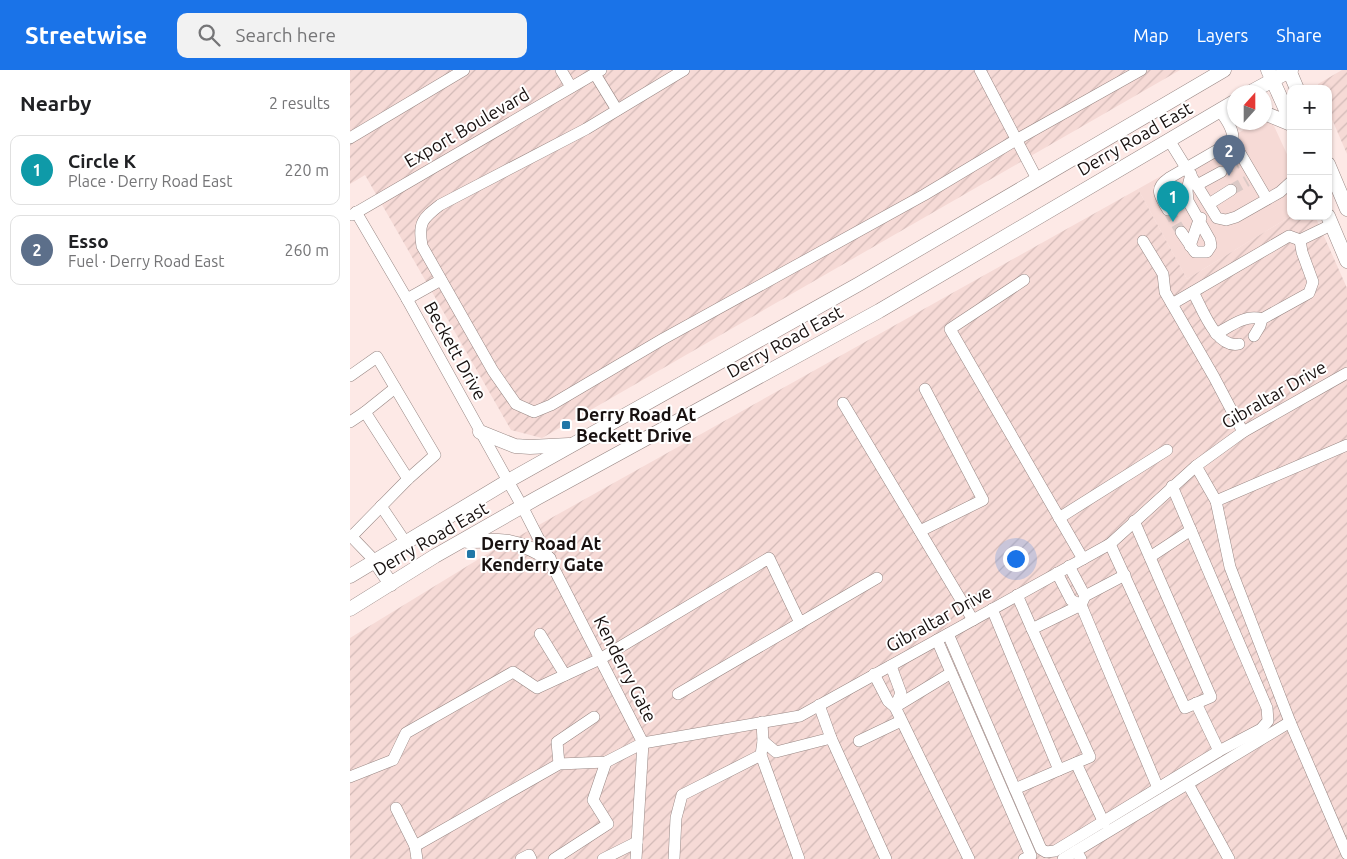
<!DOCTYPE html>
<meta charset="utf-8">
<style>
body{margin:0;font-family:Ubuntu,sans-serif;background:#f2f2f2;color:#202124}
.controls{position:absolute;right:15px;top:15px;display:grid;overflow:hidden;border-radius:10px;box-shadow:0 1px 4px #0004}
.controls button{width:45px;height:45px;display:grid;place-items:center;padding:0;border:0;border-bottom:1px solid #e0e0e0;background:#fff;color:#202124;font:25px sans-serif}
.compass{position:absolute;left:877px;top:15px;width:45px;height:45px;border-radius:50%;background:#fff;box-shadow:0 1px 4px #0004;rotate:21deg}
.you{position:absolute;left:665px;top:488px;width:18px;height:18px;margin:-12px;border:4px solid #fff;border-radius:50%;background:#1a73e8;box-shadow:0 0 0 8px #1a73e833}
.badge{display:grid;place-items:center;width:32px;height:32px;border-radius:50%;background:#1a73e8;color:#fff;font-size:16px;font-weight:700}
.pin{position:absolute;translate:-50% -41px;filter:drop-shadow(0 1px 2px #0008)}
.pin::after{content:'';position:absolute;top:26px;width:18px;height:15px;background:inherit;clip-path:polygon(0 0,100% 0,50% 100%)}
.list{margin:0;padding:0;list-style:none}
h2{display:flex;justify-content:space-between;align-items:center;height:65px;margin:0;padding:0 20px;font-size:21px}
h2 small{font-size:16px;font-weight:400;color:#757577}
.list li{display:grid;grid-template-columns:32px 1fr auto;gap:15px;align-items:center;box-sizing:border-box;height:70px;margin:0 10px 10px;padding:0 10px;border:1px solid #e0e0e0;border-radius:10px}
.list b{display:block;font-size:19px;white-space:nowrap}
.list p{margin:0;font-size:16px;white-space:nowrap;color:#757577}
.list em{font-size:16px;font-style:normal;color:#757577}
.icon{flex:none;width:28px;height:28px;fill:none;stroke:currentColor;stroke-width:2;stroke-linecap:round;stroke-linejoin:round}
.map{position:relative;flex:none;width:997px;height:789px;overflow:hidden}
header{display:flex;align-items:center;gap:30px;box-sizing:border-box;height:70px;padding:0 25px;background:#1a73e8;color:#fff}
header strong{font-size:24px}
nav{display:flex;gap:28px;margin-inline-start:auto;font-size:18px}
.search{width:350px;height:45px;background:#f2f2f2;display:flex;align-items:center;gap:12px;box-sizing:border-box;padding:0 18px;border-radius:10px;color:#757577;font-size:19px}
main{display:flex}
aside{flex:1;background:#fff}
.map>svg:first-child{display:block}
</style>
<header>
<strong>Streetwise</strong>
<div class="search"><svg class="icon" aria-label="search" viewBox="0 0 24 24"><circle cx="10" cy="10" r="6"/><path d="M15 15l6 6"/></svg>Search here</div>
<nav><a>Map</a><a>Layers</a><a>Share</a></nav>
</header>
<main>
<aside>
<h2>Nearby<small>2 results</small></h2>
<ul class="list">
<li><span class="badge" style="background:#0f9aa8">1</span><div><b>Circle K</b><p>Place · Derry Road East</p></div><em>220 m</em></li>
<li><span class="badge" style="background:#5c6f8a">2</span><div><b>Esso</b><p>Fuel · Derry Road East</p></div><em>260 m</em></li>
</ul>
</aside>
<div class="map">
<svg width="997" height="789" viewBox="0 0 997 789">
<defs>
<pattern id="industrial-furrows" width="10" height="10" patternUnits="userSpaceOnUse" patternTransform="scale(1.25)"><rect width="10" height="10" fill="#f6dad6"/><path d="M-1 1l2-2M0 10L10 0M9 11l2-2" fill="none" stroke="#d2bab7"/></pattern>
</defs>
<rect width="100%" height="100%" fill="#fde9e6"/>
<path fill="#f6dad6" d="M919,45l22,48v53l-104,63 -49,-90 118,-66 8,-1 1,-5z"/>
<g fill="url(#industrial-furrows)">
<path d="M0,0h830l-638,368 -31,-8 -146,-255 -15,9z"/>
<path d="M992,0h5v84l-19,-44v-21h-9l-1,-5z"/>
<path d="M788,119l49,90 104,-63h24l32,72v571h-997v-221l137,-84z"/>
</g>
<g fill="none" stroke-linecap="round" stroke-linejoin="round">
<g stroke="#dbc9c6" stroke-width="11" stroke-dasharray="11 5.5" stroke-linecap="butt">
<path d="M871,102l16,-9"/>
<path d="M881,120l16,-9"/>
<path d="M818,140l13,22"/>
</g>
<g stroke="#988784" stroke-width="12">
<g id="minor">
<path d="M211,0l10,17"/>
<path d="M334,0l-98,59 -146,76c-18,14 -22,18 -18,41l71,125 23,33 18,8 17,-7 112,-66 261,-144 92,-55 125,-70"/>
<path d="M630,0l57,109"/>
<path d="M245,4l22,36"/>
<path d="M0,68l114,-68"/>
<path d="M819,70l48,78 9,2 10,-3 44,-25 11,-10"/>
<path d="M883,71l34,58"/>
<path d="M847,115l24,-13"/>
<path d="M859,134l22,-14"/>
<path d="M818,140c-8,-14 -15,-21 1,-32l64,-37c1,-11 -6,-21 -13,-30"/>
<path d="M6,142l51,87 116,209 120,235 -7,116"/>
<path d="M2,145l249,-145"/>
<path d="M831,162l14,20h12l4,-6 -1,-6 -22,-39 -1,-11 4,-16"/>
<path d="M793,171l20,33 2,18 49,85 29,55"/>
<path d="M840,176l9,-26 2,-2"/>
<path d="M674,210l-74,49 133,230"/>
<path d="M843,222c9,16 23,57 46,52"/>
<path d="M57,229l34,-19"/>
<path d="M822,234l117,-68 11,4 31,-15"/>
<path d="M866,264c15,-8 29,-20 46,-15"/>
<path d="M904,266l6,-10 2,-7 47,-26 4,-11 -11,-30 -2,-12"/>
<path d="M0,306l27,-19 58,98 -27,24 -56,57"/>
<path d="M493,333l130,217"/>
<path d="M15,342l30,-24"/>
<path d="M0,352l15,-10 43,67"/>
<path d="M846,396l20,35 14,66 60,155 57,132"/>
<path d="M866,431l131,-56"/>
<path d="M31,436l25,37"/>
<path d="M709,448l108,-68"/>
<path d="M570,461l63,-31 -58,-111"/>
<path d="M0,465l25,26"/>
<path d="M760,474l75,164 26,-11 -77,-176"/>
<path d="M800,487l41,-27"/>
<path d="M719,496l16,30"/>
<path d="M707,503l14,27 10,5"/>
<path d="M775,505l-40,21 -4,9 77,183"/>
<path d="M667,525l15,34 49,-24"/>
<path d="M642,539l67,161 31,-13 -58,-128"/>
<path d="M190,564l25,41"/>
<path d="M598,564l67,155 44,-19"/>
<path d="M587,570l94,216 -7,3"/>
<path d="M541,596l10,27 -6,14"/>
<path d="M524,604l14,27 7,6 74,152"/>
<path d="M328,624l122,-71"/>
<path d="M846,633l23,48"/>
<path d="M469,635l12,33"/>
<path d="M545,637l56,-34"/>
<path d="M412,652l1,19 -2,14 38,104"/>
<path d="M413,671l13,11 55,-14 55,121"/>
<path d="M509,671l42,-20"/>
<path d="M726,693l28,60"/>
<path d="M209,694l-2,-22 37,-25"/>
<path d="M0,707l43,-17 13,-27 107,-61 24,16 63,-29 169,-101 31,65 77,-45"/>
<path d="M838,714l41,75"/>
<path d="M665,719l26,60 5,3 9,-1 164,-100 42,-22 7,-8 -1,-13 -95,-222"/>
<path d="M46,738l19,38"/>
<path d="M67,789l-2,-13 144,-82 47,-2 37,-19 157,-27 310,-172 86,-78 47,-34 104,-59"/>
<path d="M171,789l8,-4 2,4"/>
<path d="M204,789l54,-35 -15,-24 13,-38"/>
<path d="M253,789l34,-17"/>
<path d="M324,789l2,-41 6,-23 79,-40"/>
<path d="M713,789l13,-8"/>
<path d="M731,789l-5,-8 214,-129"/>
</g>
</g>
<g stroke="#988784" stroke-width="15">
<g id="major">
<path d="M918,0l23,51"/>
<path d="M939,0l8,19"/>
<path d="M901,22l40,-22"/>
<path d="M914,43l27,11"/>
<path d="M978,94l19,45"/>
<path d="M978,146l19,45"/>
<path d="M130,362l35,14 15,1 39,-2"/>
<path d="M117,471c34,-1 52,-2 82,18"/>
<path d="M25,491l16,23"/>
<path d="M0,506l158,-95 351,-197 365,-214"/>
<path d="M0,539l85,-53 102,-58 342,-187 355,-209"/>
</g>
</g>
<use href="#minor" stroke="#fff" stroke-width="11"/>
<use href="#major" stroke="#fff" stroke-width="14"/>
</g>
<g fill="#2177a7" stroke="#fff" stroke-width="2">
<rect x="211" y="350" width="10" height="10" rx="2.5"/>
<rect x="116" y="479" width="10" height="10" rx="2.5"/>
</g>
<g text-anchor="middle" stroke-width="4" stroke-linejoin="round" paint-order="stroke">
<g font-size="18" fill="#181110" stroke="#fff">
<text transform="translate(117 58) rotate(-30)" y="6">Export Boulevard</text>
<text transform="translate(785 69) rotate(-30)" y="6">Derry Road East</text>
<text transform="translate(435 272) rotate(-29)" y="6">Derry Road East</text>
<text transform="translate(105 281) rotate(61)" y="6">Beckett Drive</text>
<text transform="translate(924 325) rotate(-30)" y="6">Gibraltar Drive</text>
<text transform="translate(81 469) rotate(-30)" y="6">Derry Road East</text>
<text transform="translate(589 549) rotate(-29)" y="6">Gibraltar Drive</text>
<text transform="translate(275 599) rotate(63)" y="6">Kenderry Gate</text>
</g>
<g font-size="18" font-weight="bold" fill="#181110" stroke="#fff" text-anchor="start">
<text x="226" y="351">Derry Road At<tspan x="226" dy="21">Beckett Drive</tspan></text>
<text x="131" y="480">Derry Road At<tspan x="131" dy="21">Kenderry Gate</tspan></text>
</g>
</g>
</svg>
<div class="controls">
<button>+</button>
<button>−</button>
<button><svg class="icon" aria-label="locate" viewBox="0 0 24 24"><circle cx="12" cy="12" r="6"/><path d="M12 2v4M12 18v4M2 12h4M18 12h4"/></svg></button>
</div>
<svg class="compass" viewBox="-18 -18 36 36"><path d="M0-13l5 13h-10z" fill="#e53935"/><path d="M0 13l5-13h-10z" fill="#757577"/></svg>
<div class="you"></div>
<div class="pin badge" style="left:823px;top:152px;background:#0f9aa8">1</div>
<div class="pin badge" style="left:879px;top:106px;background:#5c6f8a">2</div>
</div>
</main>
